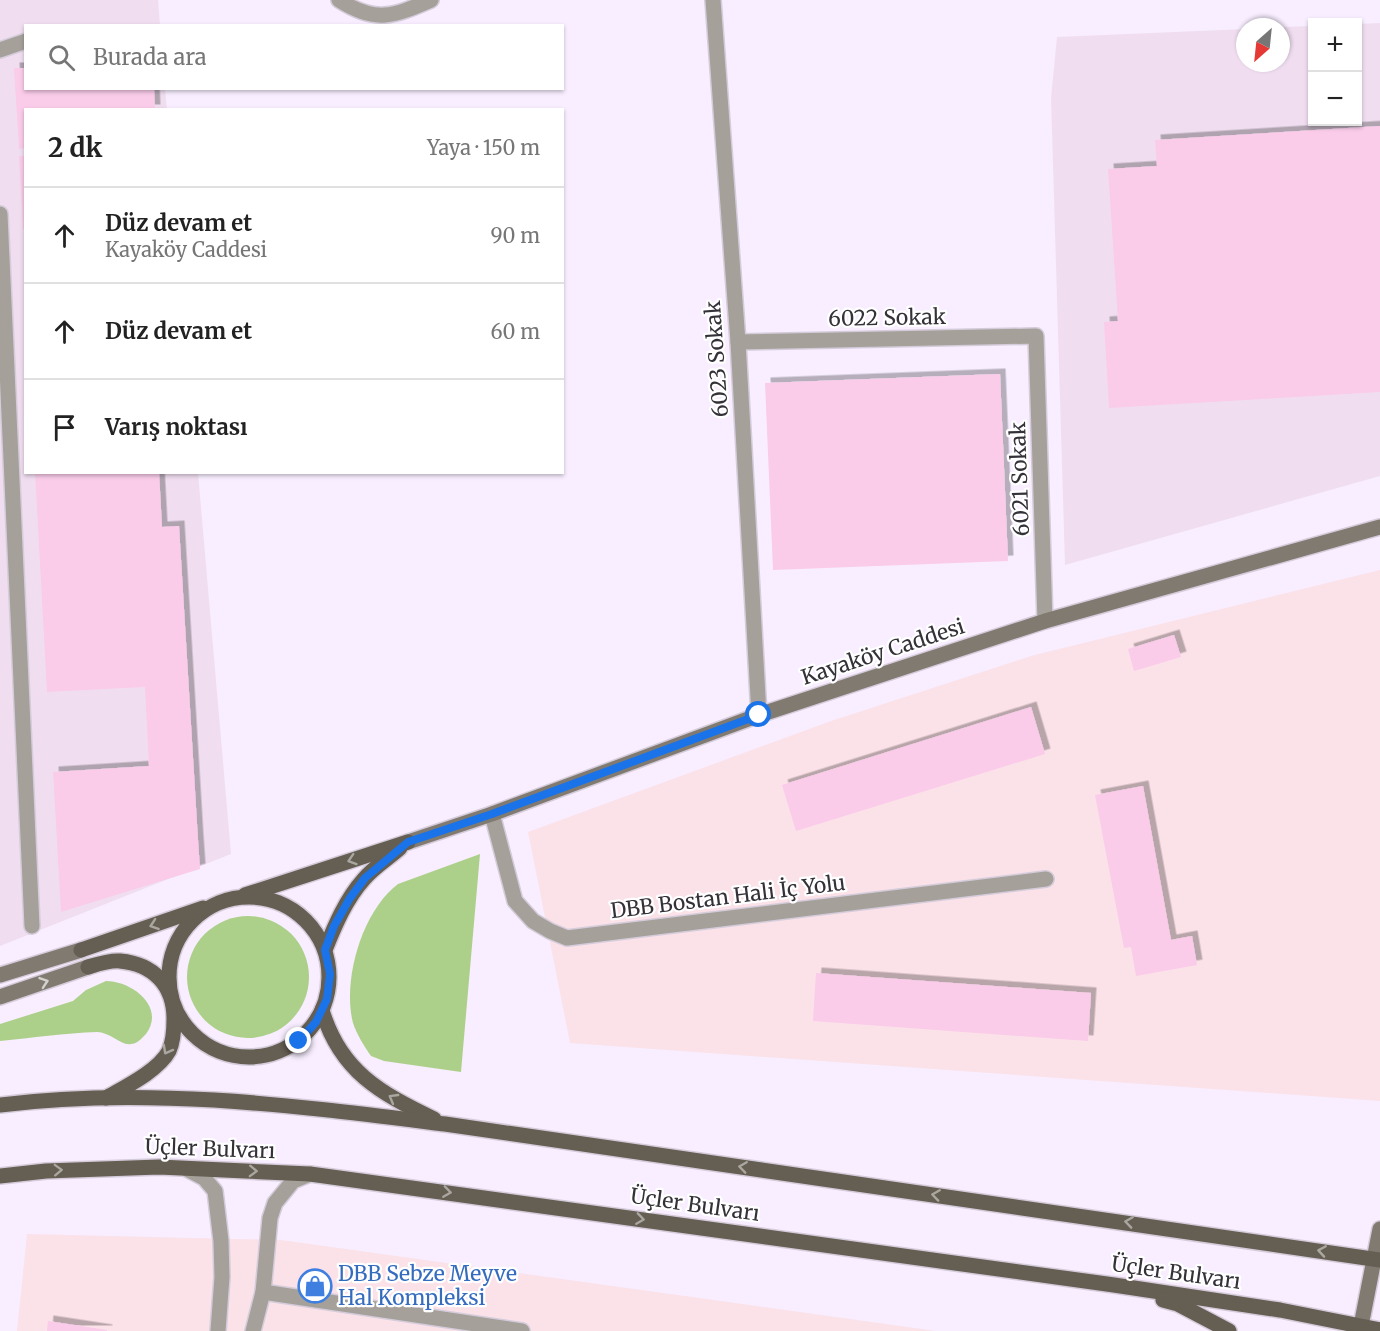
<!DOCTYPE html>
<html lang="tr">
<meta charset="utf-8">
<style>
body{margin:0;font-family:Merriweather,serif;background:#f6f6f6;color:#222}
.controls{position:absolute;right:18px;top:18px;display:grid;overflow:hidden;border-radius:0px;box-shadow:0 2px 4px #0004}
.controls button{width:54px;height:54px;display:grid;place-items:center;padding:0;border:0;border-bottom:2px solid #e0e0e0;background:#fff;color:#222;font:30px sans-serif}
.compass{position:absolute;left:1236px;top:18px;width:54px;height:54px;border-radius:50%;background:#fff;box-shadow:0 2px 4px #0004;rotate:207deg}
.stop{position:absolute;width:18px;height:18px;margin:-14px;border:4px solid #1a73e8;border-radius:50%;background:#fff}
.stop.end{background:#1a73e8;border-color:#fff;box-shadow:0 2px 6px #0008}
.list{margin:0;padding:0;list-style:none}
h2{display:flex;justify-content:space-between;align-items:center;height:78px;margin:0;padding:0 24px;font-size:26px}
h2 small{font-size:20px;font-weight:400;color:#767676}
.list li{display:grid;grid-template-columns:39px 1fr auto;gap:18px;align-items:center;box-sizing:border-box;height:96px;padding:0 24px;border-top:2px solid #e0e0e0}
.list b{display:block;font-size:22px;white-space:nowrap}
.list p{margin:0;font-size:20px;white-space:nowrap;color:#767676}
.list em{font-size:20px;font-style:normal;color:#767676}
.icon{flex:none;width:33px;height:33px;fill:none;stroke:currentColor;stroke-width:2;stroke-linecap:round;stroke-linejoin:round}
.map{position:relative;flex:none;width:1380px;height:1331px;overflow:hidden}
.search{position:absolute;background:#fff;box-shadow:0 2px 4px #0004;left:24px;top:24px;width:540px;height:66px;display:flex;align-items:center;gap:15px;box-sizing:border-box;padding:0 21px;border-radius:0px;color:#767676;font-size:22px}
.panel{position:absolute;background:#fff;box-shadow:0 2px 4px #0004;left:24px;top:108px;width:540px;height:366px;border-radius:0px}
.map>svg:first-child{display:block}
</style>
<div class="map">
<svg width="1380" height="1331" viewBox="0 0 1380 1331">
<defs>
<filter id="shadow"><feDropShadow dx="5.5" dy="-5.5" stdDeviation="0" flood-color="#0004"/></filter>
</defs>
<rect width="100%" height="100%" fill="#f8eeff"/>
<g fill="#fbe1e8">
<path d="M1380,570v531l-810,-58 -42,-211 303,-111 200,-65z"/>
<path d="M27,1234l254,6 655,91h-919z"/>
</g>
<g fill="#f0def0">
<path d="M0,0h158l2,25 -134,1v62l139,1 2,20 -141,1v362l172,1 33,381 -231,92z"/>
<path d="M1380,23v453l-315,89 -14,-467 6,-61 188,-8v34h36v-36l31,-1v96h46v-98z"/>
</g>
<g fill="#acd089">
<path d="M480,854l-19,218 -77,-11 -13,-5c-7,-10 -14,-21 -18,-33 -11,-43 9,-112 45,-139z"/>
<circle cx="248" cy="977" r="61"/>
<path d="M106,981c26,0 60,26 40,53 -4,4 -9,10 -15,10 -10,2 -21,-12 -34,-12 -32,1 -65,6 -97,9v-17l73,-23 13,-11z"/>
</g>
<g fill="#faccea" filter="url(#shadow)">
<path d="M14,68h12v20h128l1,22h-129v38l-7,1z"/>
<path d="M1380,126v266l-271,16 -5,-86 14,-1 -10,-152 49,-3 -2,-26z"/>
<path d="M19,156h7v73h-3z"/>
<path d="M1000,374l8,187 -235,9 -8,-187z"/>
<path d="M35,472h124l3,55 17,-1 19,314 2,29 -139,43 -8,-140 96,-6 -4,-79 -98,5z"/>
<path d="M1174,635l7,22 -47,14 -6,-22z"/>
<path d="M1031,707l14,47 -249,77 -14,-46z"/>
<path d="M1143,786l28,154 21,-4 5,29 -61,11 -5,-29 -7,1 -29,-153z"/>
<path d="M816,973l275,20 -3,48 -275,-20z"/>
<path d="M48,1321l59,9v1h-60z"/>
</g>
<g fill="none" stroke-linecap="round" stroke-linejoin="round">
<g stroke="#d5ccdb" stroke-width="18">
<g id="lane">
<path d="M492,814l23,87 18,20 17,10 17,7 479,-59"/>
<path d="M187,1169l17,9 11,13 6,50 1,36 -4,54"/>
<path d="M263,1292l259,39"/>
<path d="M253,1331l10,-39 7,-74 5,-15 18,-22 17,-7"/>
</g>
</g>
<g stroke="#d5ccdb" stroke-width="18">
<g id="street">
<path d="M339,0c37,24 55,16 92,0"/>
<path d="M713,0l25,342 21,373"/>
<path d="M0,50l26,-9"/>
<path d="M0,214l32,712"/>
<path d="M738,342l298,-6 9,285"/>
</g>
</g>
<g stroke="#d5ccdb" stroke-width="18">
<g id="secondary">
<path d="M408,842l84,-28 267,-99 286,-94 335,-94"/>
<path d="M0,975l81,-25"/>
<path d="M0,997l88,-30"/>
<path d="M1360,1331l20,-102"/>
</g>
</g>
<g stroke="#d5ccdb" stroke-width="18">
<g id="primary">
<path d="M245,895l163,-53"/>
<circle cx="249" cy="977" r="80"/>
<path d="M81,950l122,-42"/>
<path d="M325,950c10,-25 21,-51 39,-71 10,-12 25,-21 36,-31"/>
<path d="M88,967c10,-3 22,-7 32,-6 33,3 54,24 54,58 0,10 -1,23 -5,32 -11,20 -44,36 -63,47"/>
<path d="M322,1010c18,61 58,83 112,109"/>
<path d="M0,1105c147,-19 298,1 445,19l935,136"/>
<path d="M0,1176l46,-5 113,-4 151,7 804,111 166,25 100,20"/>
<path d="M1163,1300l15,4 51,27"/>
</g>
</g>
<use href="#lane" stroke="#a5a19a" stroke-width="15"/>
<use href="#street" stroke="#a5a19a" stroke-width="15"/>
<use href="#secondary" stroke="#807a70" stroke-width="15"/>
<use href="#primary" stroke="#655e52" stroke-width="15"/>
</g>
<defs><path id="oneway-chevron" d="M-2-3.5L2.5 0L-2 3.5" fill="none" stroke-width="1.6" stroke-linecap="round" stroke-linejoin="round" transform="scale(1.5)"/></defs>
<g stroke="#aaa6a0">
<use href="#oneway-chevron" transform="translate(352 860) rotate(162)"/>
<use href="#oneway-chevron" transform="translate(154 925) rotate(161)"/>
<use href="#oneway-chevron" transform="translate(167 1050) rotate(119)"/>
<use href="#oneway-chevron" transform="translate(393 1098) rotate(-150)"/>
<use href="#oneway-chevron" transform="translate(743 1167) rotate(-172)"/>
<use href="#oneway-chevron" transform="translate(58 1170) rotate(-2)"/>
<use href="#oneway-chevron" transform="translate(253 1171) rotate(2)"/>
<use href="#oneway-chevron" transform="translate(447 1192) rotate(8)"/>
<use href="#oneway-chevron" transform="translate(936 1195) rotate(-172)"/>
<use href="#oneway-chevron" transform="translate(640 1219) rotate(8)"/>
<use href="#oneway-chevron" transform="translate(1129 1222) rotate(-172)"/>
<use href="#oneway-chevron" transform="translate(1322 1251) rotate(-171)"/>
</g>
<use stroke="#d3d0cd" href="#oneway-chevron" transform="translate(44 982) rotate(-19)"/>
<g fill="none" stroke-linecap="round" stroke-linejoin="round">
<path stroke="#1a73e8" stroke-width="8" d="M299,1041l17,-19 11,-23 3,-25 -5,-24 9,-24 16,-28 15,-20 43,-36 84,-28 267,-99"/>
</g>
<defs>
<g id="shop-ring" transform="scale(1.725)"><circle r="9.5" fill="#fff" stroke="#3f7fe0" stroke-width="1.5"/><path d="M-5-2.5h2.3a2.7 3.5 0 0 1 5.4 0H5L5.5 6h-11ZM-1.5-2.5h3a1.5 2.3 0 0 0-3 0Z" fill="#3f7fe0"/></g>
</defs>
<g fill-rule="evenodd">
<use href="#shop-ring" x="315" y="1286"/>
</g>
<g text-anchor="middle" stroke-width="4.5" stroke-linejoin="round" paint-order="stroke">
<g font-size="21" fill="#353138" stroke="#fff">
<text transform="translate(887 318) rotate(-1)" y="7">6022 Sokak</text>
<text transform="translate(717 359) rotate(-94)" y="7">6023 Sokak</text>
<text transform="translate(1020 479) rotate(-92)" y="7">6021 Sokak</text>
<text transform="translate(883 652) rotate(-18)" y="7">Kayaköy Caddesi</text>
<text transform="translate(728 897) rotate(-7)" y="7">DBB Bostan Hali İç Yolu</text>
<text transform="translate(210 1149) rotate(2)" y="7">Üçler Bulvarı</text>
<text transform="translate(695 1205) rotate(8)" y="7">Üçler Bulvarı</text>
<text transform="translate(1176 1273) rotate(8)" y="7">Üçler Bulvarı</text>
</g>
<g font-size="21" fill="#366cbe" stroke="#fff" text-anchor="start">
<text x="338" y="1281">DBB Sebze Meyve<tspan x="338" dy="24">Hal Kompleksi</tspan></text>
</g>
</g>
</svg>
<div class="controls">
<button>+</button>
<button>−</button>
</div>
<svg class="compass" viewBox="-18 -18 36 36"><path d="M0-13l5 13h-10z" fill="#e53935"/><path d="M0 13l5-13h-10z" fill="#767676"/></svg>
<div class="stop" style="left:759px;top:715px"></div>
<div class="stop end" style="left:299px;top:1041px"></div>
<div class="search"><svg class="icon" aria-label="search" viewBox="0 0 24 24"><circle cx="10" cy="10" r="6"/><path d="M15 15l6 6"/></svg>Burada ara</div>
<section class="panel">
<h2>2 dk<small>Yaya · 150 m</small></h2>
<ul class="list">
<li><svg class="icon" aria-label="ahead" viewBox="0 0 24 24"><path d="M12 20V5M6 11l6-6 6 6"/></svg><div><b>Düz devam et</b><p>Kayaköy Caddesi</p></div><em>90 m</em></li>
<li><svg class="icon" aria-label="ahead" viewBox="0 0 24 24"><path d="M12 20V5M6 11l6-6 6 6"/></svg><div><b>Düz devam et</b></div><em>60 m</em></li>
<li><svg class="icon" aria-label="arrive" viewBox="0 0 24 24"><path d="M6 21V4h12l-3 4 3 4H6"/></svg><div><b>Varış noktası</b></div></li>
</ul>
</section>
</div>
